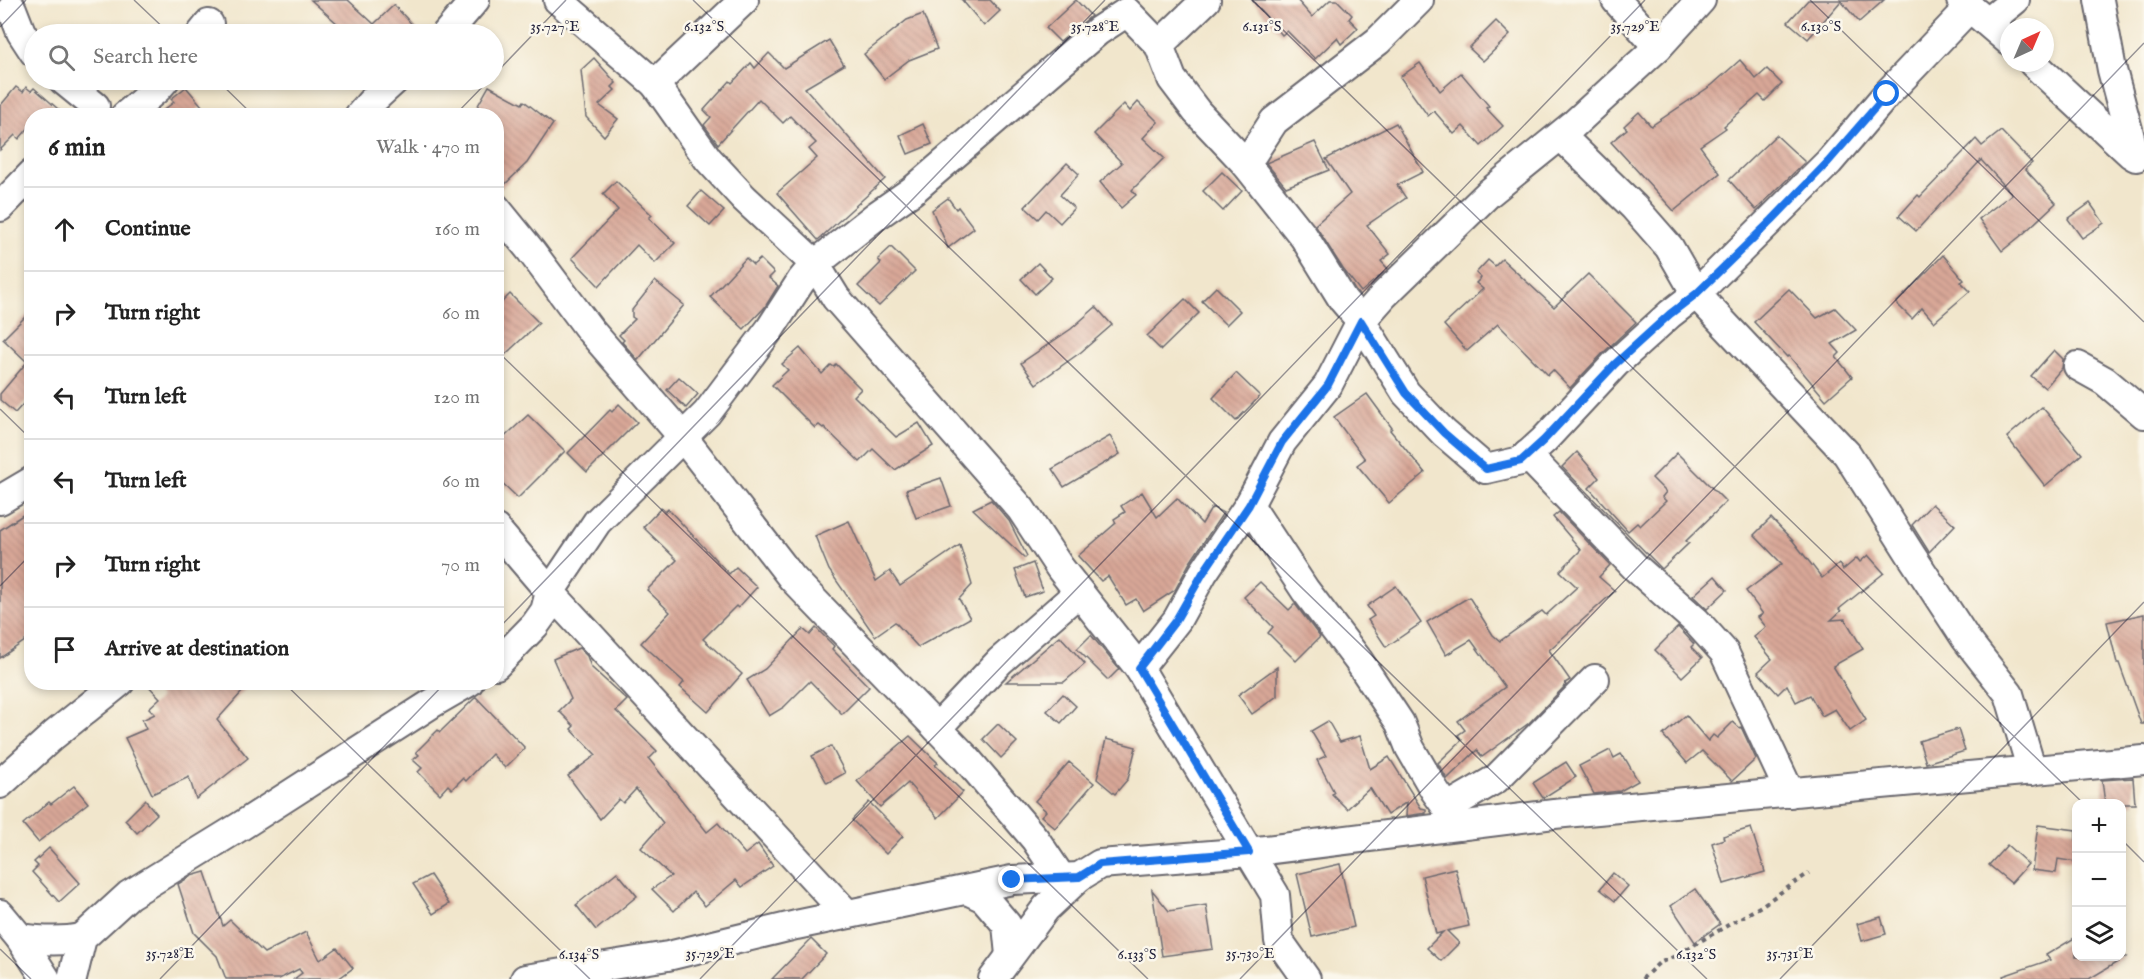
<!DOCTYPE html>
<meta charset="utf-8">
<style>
body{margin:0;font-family:"IM FELL English",serif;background:#f2f2f2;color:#222}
.controls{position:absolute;right:18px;bottom:18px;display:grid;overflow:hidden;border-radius:12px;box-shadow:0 3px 9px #0003}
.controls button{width:54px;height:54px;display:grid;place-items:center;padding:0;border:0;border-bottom:2px solid #e0e0e0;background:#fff;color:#222;font:30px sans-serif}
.compass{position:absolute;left:2000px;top:18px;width:54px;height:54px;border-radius:50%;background:#fff;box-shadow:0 3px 9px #0003;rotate:44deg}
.stop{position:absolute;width:18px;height:18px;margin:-14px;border:4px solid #1a73e8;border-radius:50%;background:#fff}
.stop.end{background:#1a73e8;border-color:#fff;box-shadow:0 2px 6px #0008}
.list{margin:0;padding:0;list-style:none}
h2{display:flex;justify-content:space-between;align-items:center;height:78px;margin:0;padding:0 24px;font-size:26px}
h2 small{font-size:20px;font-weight:400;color:#767676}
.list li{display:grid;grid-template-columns:39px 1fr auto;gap:18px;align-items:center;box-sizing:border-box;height:84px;padding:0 24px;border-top:2px solid #e0e0e0}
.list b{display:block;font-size:22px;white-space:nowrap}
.list em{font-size:20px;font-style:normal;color:#767676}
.icon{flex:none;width:33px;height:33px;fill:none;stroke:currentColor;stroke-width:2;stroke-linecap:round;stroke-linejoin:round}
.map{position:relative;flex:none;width:2144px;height:979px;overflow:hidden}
.search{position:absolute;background:#fff;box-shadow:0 3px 9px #0003;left:24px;top:24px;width:480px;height:66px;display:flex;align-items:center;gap:15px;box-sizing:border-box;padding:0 21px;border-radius:33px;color:#767676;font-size:22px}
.panel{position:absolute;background:#fff;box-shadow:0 3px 9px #0003;left:24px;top:108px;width:480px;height:582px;border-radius:24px}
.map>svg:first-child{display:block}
</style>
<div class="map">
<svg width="2144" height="979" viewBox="0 0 2144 979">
<defs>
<pattern id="building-back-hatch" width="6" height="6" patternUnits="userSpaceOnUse" patternTransform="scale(1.5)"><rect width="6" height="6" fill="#d8a797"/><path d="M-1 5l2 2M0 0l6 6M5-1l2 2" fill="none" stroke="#b98f83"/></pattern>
</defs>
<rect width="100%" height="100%" fill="#fbf7ec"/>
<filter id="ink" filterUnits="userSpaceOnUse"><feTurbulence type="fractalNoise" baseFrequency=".0167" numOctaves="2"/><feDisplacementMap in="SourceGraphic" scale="12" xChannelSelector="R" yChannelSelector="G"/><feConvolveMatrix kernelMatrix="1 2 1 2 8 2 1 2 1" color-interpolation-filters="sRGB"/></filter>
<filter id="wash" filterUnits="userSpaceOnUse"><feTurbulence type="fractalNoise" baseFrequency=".008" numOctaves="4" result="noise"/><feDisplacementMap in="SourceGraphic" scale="24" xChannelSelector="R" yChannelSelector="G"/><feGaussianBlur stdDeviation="1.35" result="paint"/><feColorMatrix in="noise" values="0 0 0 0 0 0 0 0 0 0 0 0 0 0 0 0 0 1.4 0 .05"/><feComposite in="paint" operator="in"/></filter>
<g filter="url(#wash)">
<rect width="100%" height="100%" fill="#f1e6cc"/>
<g id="blocks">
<g fill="url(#building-back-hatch)">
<path d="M311,0h37l26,24 20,-19 27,29h-91l9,-9z"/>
<path d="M962,0h28l10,11 -16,15z"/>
<path d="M1076,0l15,16 -31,26 -14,-14z"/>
<path d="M1252,0h45l15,17 18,-17h7l15,15 -3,4 9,9 -17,16 -4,-6 -22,21 -28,-28 -5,4z"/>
<path d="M1808,0h76l-25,22 -18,-21 -33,38 -20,-17z"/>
<path d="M923,14l14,35 -28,11 -25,19 -20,-25 43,-34z"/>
<path d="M1496,21l14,14 -27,26 -14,-13z"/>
<path d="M829,40l15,25 -39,23 80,91 -67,61 -41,-47 40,-35 -8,-9 7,-6 -26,-27 -7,7 -24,-24 -41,45 -14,-19 7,-8 -7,-7 26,-29 2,2 19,-20 4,5 14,-15 15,15z"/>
<path d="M594,58l22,25 -4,4 3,3 -16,15 19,14 -14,17 -18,-19 -5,-47z"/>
<path d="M1740,60l16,19 11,-10 15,15 -17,17 -6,-6 -35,31 2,2 -26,18 20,27 -46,38 -63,-69 16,-13 -3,-3 15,-14 12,14 61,-41z"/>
<path d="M1420,63l20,28 21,-18 28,33 -3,2 17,18 -22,20 -18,-20 -9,8 -20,-23 -6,5 -28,-39z"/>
<path d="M489,86l33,18 2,-3 29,23 -26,39 -30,29 -1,-76h-24z"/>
<path d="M16,87l7,5 3,-5 5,4 3,-3 32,28h-34v8l-13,15 -4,-4 -15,15v-44z"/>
<path d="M186,87l16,19 -12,10h-34l18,-14 -3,-3z"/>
<path d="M1138,102l20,20 -15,16 21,20 -32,32 4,5 -15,13 -21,-26 22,-19 -28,-29 30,-30 6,7z"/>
<path d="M1396,123l27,49 -26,13 9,13 -39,27 23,29 -9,7 7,8 -27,23 -18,-23 -28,-44 35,-31 -24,-35z"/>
<path d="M923,124l9,20 -24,10 -8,-19z"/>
<path d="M2001,131l31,32 -7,6 31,34 -33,31 -21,17 -23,-32 33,-25 -31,-34 -65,71 -17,-15 19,-21 2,2 56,-58 6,7z"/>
<path d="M1776,135l29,27 -49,48 -27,-30z"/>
<path d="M1315,142l14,28 -43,17 -20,-24z"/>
<path d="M1067,163l12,11 -19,21 14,13 -14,15 -14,-13 -8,9 -13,-12z"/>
<path d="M1222,172l20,19 -19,20 -20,-20z"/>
<path d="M616,181l36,34 -3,3 26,25 -20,20 -18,-18 -38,41 -27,-28 46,-48 -15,-16z"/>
<path d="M701,191l23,20 -14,15 -22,-20z"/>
<path d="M948,198l8,11 2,-2 16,21 -26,20 -16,-38z"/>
<path d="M2090,203l14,20 -22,15 -14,-19z"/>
<path d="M891,247l24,24 -36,35 -21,-20 23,-23 -3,-4z"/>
<path d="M1943,255l21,25 -3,2 9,9 -36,31 -12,-14 -10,11 -16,-16z"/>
<path d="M746,258l7,7 7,-6 14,14 -5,5 9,8 -13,21 -21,22 -34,-32z"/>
<path d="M1502,259l52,48 34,-33 48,48 -33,31 -33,35 -17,-18 -5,5 -50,-51 -31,27 -23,-26 39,-36 -7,-6 5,-5 -5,-5 12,-13 7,6z"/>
<path d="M1038,263l14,15 -17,16 -14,-15z"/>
<path d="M655,281l29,24 -46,55 -16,-18 2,-2 -5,-5 16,-16 -3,-2v-7z"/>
<path d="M1216,287l24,24 -14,14 -24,-24z"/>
<path d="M1789,289l28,29 18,-10 21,22 -24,14 8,9 -4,4 16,20 -26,23 -37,-44 -2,1 -33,-35z"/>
<path d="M510,294l29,29 -43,40v-55z"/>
<path d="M1185,299l14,14 -38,37 -14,-14z"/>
<path d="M1096,307l16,18 -31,27 -45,32 -15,-21 50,-34z"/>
<path d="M32,310v84l-17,19 -15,-13v-6l27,-32 -24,-23z"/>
<path d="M800,348l22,26 9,-9 3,2 2,-3 25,25 -7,7 42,41 23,-14 14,23 -38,24 -22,-21 -13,13 -36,-35 -1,1 -4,-3 -4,3 -43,-43 16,-15 -6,-6z"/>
<path d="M2054,350l9,9 -1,9 -17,20 -14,-12z"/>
<path d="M1236,373l24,23 -24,25 -23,-23z"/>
<path d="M679,377l19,17 -12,14 -19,-18z"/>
<path d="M1367,394l25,34 -2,2 35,43 -36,30 -32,-38 8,-6 -31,-42z"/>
<path d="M619,404l18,18 -50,50 -19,-19 42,-43 2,2z"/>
<path d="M2042,407l40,47 -37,32 -38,-49z"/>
<path d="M528,415l37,36 -47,47 -22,-21v-32z"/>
<path d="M1110,436l10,18 -56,33 -12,-18z"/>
<path d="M1577,452l22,26 -10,10 39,43 9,-8 3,3 26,-25 -4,-4 4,-5 -14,-14 25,-25 49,49 -40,39 3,2 -27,26 -100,-102z"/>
<path d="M941,478l10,28 -35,12 -10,-28z"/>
<path d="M1142,492l15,25 20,-19 25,26 10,-17 11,6 -34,51 -14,26 -32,21 -7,-12 -10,6 -18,-29 -7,5 -23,-25 38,-33 -2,-4 11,-7 -4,-6z"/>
<path d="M991,500l18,21 18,35 -2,2 -52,-49z"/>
<path d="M1932,504l23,21 -26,27 -17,-27z"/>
<path d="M661,508l4,4 3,-3 61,65 7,-7 21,20 -19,21 -2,-2 -33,33 39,35 -34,38 -28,-25 4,-5 -43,-39 29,-31 -23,-22 30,-30 -34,-33z"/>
<path d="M32,509v127l-32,22v-128z"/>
<path d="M1559,512l51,53 -11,12 16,14 -66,59 21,30 -5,3 1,2 -37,38 -47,34 -5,-7 -30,29 -9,-16 24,-23 -4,-5 7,-5 -7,-9 47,-34 -34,-47 -25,15 -19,-33 42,-25 24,38 7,6 42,-30 4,4 31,-28 -17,-16 21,-21 -28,-33z"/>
<path d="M1771,518l22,23 29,37 17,-14 4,6 14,-12 3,4 8,-7 16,18 -45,36 2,2 -10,9 14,-1 18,30 -30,17 33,54 -16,11 -15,-22 -13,7 -12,-21 -14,7 -9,-17 -9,9 -20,-22 14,-13 -18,-22 12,-10 -8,-10 5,-3 -17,-23 36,-27 -28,-29z"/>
<path d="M849,521l27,60 14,-10 10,15 60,-41 12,40 -13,14 11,19 -52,29 -23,-25 -20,14 -46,-66 -14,-34z"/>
<path d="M1033,563l10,28 -18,6 -10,-27z"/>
<path d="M1715,576l12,14 -20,19 -14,-13z"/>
<path d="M1260,582l29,28 6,-6 25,33 -24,24 -28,-28 5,-6 -29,-30z"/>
<path d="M1396,586l25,37 -35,24 -18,-27 6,-4 -7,-10z"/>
<path d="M2144,614v110h-3l-22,-61h-2l-10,-41z"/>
<path d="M1678,627l16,17 -3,3 11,11 -20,19 -27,-27z"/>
<path d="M816,628l18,18 -2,3 37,38 -27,27 -32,-33 -26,26 -15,9 -22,-36 18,-11 38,-40 7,6z"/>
<path d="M1091,635l28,34 -11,11 -31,-31z"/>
<path d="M1060,636l25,28 -21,18h-58z"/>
<path d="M579,648l8,8 4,11 36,33 -11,11 41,40 -8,8 58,73 11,-9 27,31 13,-10 15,22 -31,21 -6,-7 -31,26 -12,-14 -19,19 -22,-22 19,-13 -30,-28 22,-25 -27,-34 -13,14 -4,-4 -19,20 -32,-43 28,-21 -25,-26 3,-3 -15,-15 12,-12 -18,-40z"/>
<path d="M1277,667v29l-25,18 -14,-19z"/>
<path d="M145,682h106l-34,38 31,38 -52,41 -7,-22 -37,17 -27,-56 21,-9 -4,-9 13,-6 -6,-6 11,-10z"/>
<path d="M1063,694l13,12 -15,17 -14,-12z"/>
<path d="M476,697l49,51 -20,20 -13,-14 -26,27 -3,-3 -11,11 -4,-4 -8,9 -22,-22 4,-4 -9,-8 6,-5 -3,-3 22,-22 2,2z"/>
<path d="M1686,715l22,26 5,-6 4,3 16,-16 7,6 1,-1 15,32 -24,22 -30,-30 -15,12 -24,-28z"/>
<path d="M1328,721l12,21 20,-6 10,33 19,-12 32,51 5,1v4l-20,3 1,-14 -20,13 -17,-27 -23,21 -15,-15 2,-2 -17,-32 9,-4 -15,-25z"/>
<path d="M998,724l19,18 -16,16 -18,-19z"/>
<path d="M1958,729l7,22 -39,12 -7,-22z"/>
<path d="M910,736l28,27 -3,2 28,27 -25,26 -30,-35 -28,24 -23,-26z"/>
<path d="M1106,739l30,8 -8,32 -13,15 -18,-15z"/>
<path d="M831,746l14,27 -18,10 -15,-27z"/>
<path d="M1610,750l4,8 7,-4 4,6h1l12,21 -18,10 -26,3 -15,-28z"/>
<path d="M1069,762l25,21 -39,45 -14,-12 5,-5 -11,-10z"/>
<path d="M1566,762l10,15 -33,21 -10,-15z"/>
<path d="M2133,778l2,26h-30l-3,-24z"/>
<path d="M74,786l14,17 -50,39 -15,-18 26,-22 2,2z"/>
<path d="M145,800l12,14 -20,19 -12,-13z"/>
<path d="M869,802l34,34 -17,18 -34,-34z"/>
<path d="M2038,825l38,5v32l-18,-3 -2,14 -24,-3z"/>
<path d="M1751,828l14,44 -41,12 -12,-41 12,-4 -1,-3z"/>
<path d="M2007,845l21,19 -17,19 -22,-18z"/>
<path d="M49,848l31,35 -21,19 -27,-30 6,-6 -4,-4z"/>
<path d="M1340,864l14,63 -42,10 -15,-63z"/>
<path d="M1455,868l14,58 -22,5 12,12 -18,18 -14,-13 16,-16 -7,2 -14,-58z"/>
<path d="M205,872l18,54 7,-6 34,33 42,-21 14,28 17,-12 16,20 -15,11h-44l8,-6 -3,-4 -20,10h-53l-9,-23 -23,-23 -16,-49 13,-8z"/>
<path d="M617,872l20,24 -41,34 -20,-25z"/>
<path d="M1613,873l15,13 -13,15 -15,-12z"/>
<path d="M430,875l19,29 -16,10 -20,-30z"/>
<path d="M1695,889l25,35 -25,18 -24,-36z"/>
<path d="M1152,890l17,21 37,-6 7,44 -51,7z"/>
<path d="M1881,917l5,17 -24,7 -5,-17z"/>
<path d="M2076,937v20h50l-37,22h-85l-1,-3 47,-16 -4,-5z"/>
<path d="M811,939l15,15 -24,25h-30z"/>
</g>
</g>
</g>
<g filter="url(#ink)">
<use href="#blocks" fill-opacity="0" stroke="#6a676e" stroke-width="1.5"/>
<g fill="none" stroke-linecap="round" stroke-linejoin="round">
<g stroke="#6a676e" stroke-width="32">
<g id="minor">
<path d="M558,0l97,84 89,-84"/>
<path d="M1616,0l42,47"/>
<path d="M1961,0l48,41"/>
<path d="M2099,0l13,70 23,86"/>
<path d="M12,9l9,23 13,20"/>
<path d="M1988,22l27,-22"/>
<path d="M201,34l8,-10"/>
<path d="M446,34l29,-34"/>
<path d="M1159,45l47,-45"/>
<path d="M2033,63l98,91 5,3"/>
<path d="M63,80l32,26"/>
<path d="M655,84l53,75 36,39 71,66 21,34 185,211 39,59 79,100"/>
<path d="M125,116l33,-28 7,-8"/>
<path d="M359,116l13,-15 23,-21"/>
<path d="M1561,136l73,71 35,40 27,47 151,160 64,101 55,84 43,55 23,77"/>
<path d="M1246,164l28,-43 104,-80 41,-41"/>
<path d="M0,207l32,-33"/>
<path d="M496,208l35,43 59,79 92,106 110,142 174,180 69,81 27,40"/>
<path d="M2078,366l27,15 39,33"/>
<path d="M1527,455l109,113 60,53 28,31 66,141"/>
<path d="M0,500l32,-19"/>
<path d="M1249,505l56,85 53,70 42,63 10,25 25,43 25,35"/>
<path d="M496,529l54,63 -5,19 -10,14 -39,40"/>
<path d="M937,728l63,-67 79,-69"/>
<path d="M0,784l54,-49 66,-53"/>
<path d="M1448,807l48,-28 99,-100"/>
<path d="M967,890l17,8 23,27 3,30"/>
<path d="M0,914l20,24 26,41"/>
<path d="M847,914l-297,-322 47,-70 110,-109 63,-84 31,-48 14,-17 61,-48 36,-25 186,-160 29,-19 32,33 13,34 25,33 49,52 58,73 39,63 18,21 45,72 38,40 42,36 35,-8 23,-21 71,-76 55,-50 26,-20 133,-132 58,-68 83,-87"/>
<path d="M20,938c22,3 41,4 62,0"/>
<path d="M72,979l10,-41 47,-43 112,-69 190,-122 38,-22"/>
<path d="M525,979l143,-23 128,-31 216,-45 67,-3 21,-13 149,-12 -110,-184 38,-48 26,-47 46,-68 33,-63 46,-57 33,-64 23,-26 105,-102 84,-68 85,-78 43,-47"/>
<path d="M993,979l53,-71 33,-31"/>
<path d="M1306,979l-27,-38 -4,-46 -26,-43 305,-38 590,-54"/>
</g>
</g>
<path stroke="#6a676e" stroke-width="4" stroke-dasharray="4.5 4.5" stroke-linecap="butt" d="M1642,979l17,-16 14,-6 88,-51 48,-33"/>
<use href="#minor" stroke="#fff" stroke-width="28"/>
</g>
</g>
<g fill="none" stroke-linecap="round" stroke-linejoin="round" filter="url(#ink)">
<path stroke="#1a73e8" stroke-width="8" d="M1012,880l67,-3 21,-13 149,-12 -110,-184 37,-48 27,-47 46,-68 33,-63 46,-57 33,-64 45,72 38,40 42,36 35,-8 23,-21 71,-76 55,-50 26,-20 76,-74 56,-58 59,-68"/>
</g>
<path fill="none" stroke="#22223b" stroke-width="1.5" stroke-opacity="0.45" d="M134,0l36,34M693,0l1014,979M1252,0l832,804M1810,0l334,322M0,27l26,-27M494,75l72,-75M217,80l37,36M454,116l35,-36M496,350l652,629M0,409l32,31M0,586l32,-33M496,631l609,-631M283,682l307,297M2122,840l22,22M0,949l31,30M160,979l286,-297M700,979l945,-979M1240,979l904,-936M1780,979l364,-377"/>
<g font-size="15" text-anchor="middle" fill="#22223b" stroke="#fbf7ec" stroke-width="5" stroke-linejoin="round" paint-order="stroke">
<text x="704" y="31">6.132°S</text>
<text x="1262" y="31">6.131°S</text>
<text x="1821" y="31">6.130°S</text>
<text x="555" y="31">35.727°E</text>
<text x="1095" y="31">35.728°E</text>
<text x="1635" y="31">35.729°E</text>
<text x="170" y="958">35.728°E</text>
<text x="710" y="958">35.729°E</text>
<text x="1250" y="958">35.730°E</text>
<text x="1790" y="958">35.731°E</text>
<text x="579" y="959">6.134°S</text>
<text x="1137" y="959">6.133°S</text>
<text x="1696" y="959">6.132°S</text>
</g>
</svg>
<div class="controls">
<button>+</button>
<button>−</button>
<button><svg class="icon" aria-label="layers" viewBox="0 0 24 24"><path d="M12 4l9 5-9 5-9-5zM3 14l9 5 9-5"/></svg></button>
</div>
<svg class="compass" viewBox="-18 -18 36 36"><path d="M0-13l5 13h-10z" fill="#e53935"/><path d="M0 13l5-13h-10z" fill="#767676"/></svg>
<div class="stop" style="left:1887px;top:94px"></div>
<div class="stop end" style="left:1012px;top:880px"></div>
<div class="search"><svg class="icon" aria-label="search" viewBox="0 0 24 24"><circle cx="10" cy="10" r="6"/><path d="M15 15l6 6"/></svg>Search here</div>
<section class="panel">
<h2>6 min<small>Walk · 470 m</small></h2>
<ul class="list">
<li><svg class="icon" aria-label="ahead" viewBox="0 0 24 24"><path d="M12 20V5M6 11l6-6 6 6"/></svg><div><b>Continue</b></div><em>160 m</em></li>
<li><svg class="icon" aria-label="right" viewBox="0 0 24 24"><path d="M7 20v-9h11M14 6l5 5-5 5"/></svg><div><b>Turn right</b></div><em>60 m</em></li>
<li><svg class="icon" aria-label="left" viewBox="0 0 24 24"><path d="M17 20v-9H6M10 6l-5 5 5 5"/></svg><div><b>Turn left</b></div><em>120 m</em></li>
<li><svg class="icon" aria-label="left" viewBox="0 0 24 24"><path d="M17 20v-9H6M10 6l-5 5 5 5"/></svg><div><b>Turn left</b></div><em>60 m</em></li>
<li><svg class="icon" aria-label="right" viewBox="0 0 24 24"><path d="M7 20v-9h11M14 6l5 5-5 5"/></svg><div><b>Turn right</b></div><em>70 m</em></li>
<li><svg class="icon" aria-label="arrive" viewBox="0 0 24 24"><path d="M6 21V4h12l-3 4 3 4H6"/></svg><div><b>Arrive at destination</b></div></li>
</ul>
</section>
</div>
